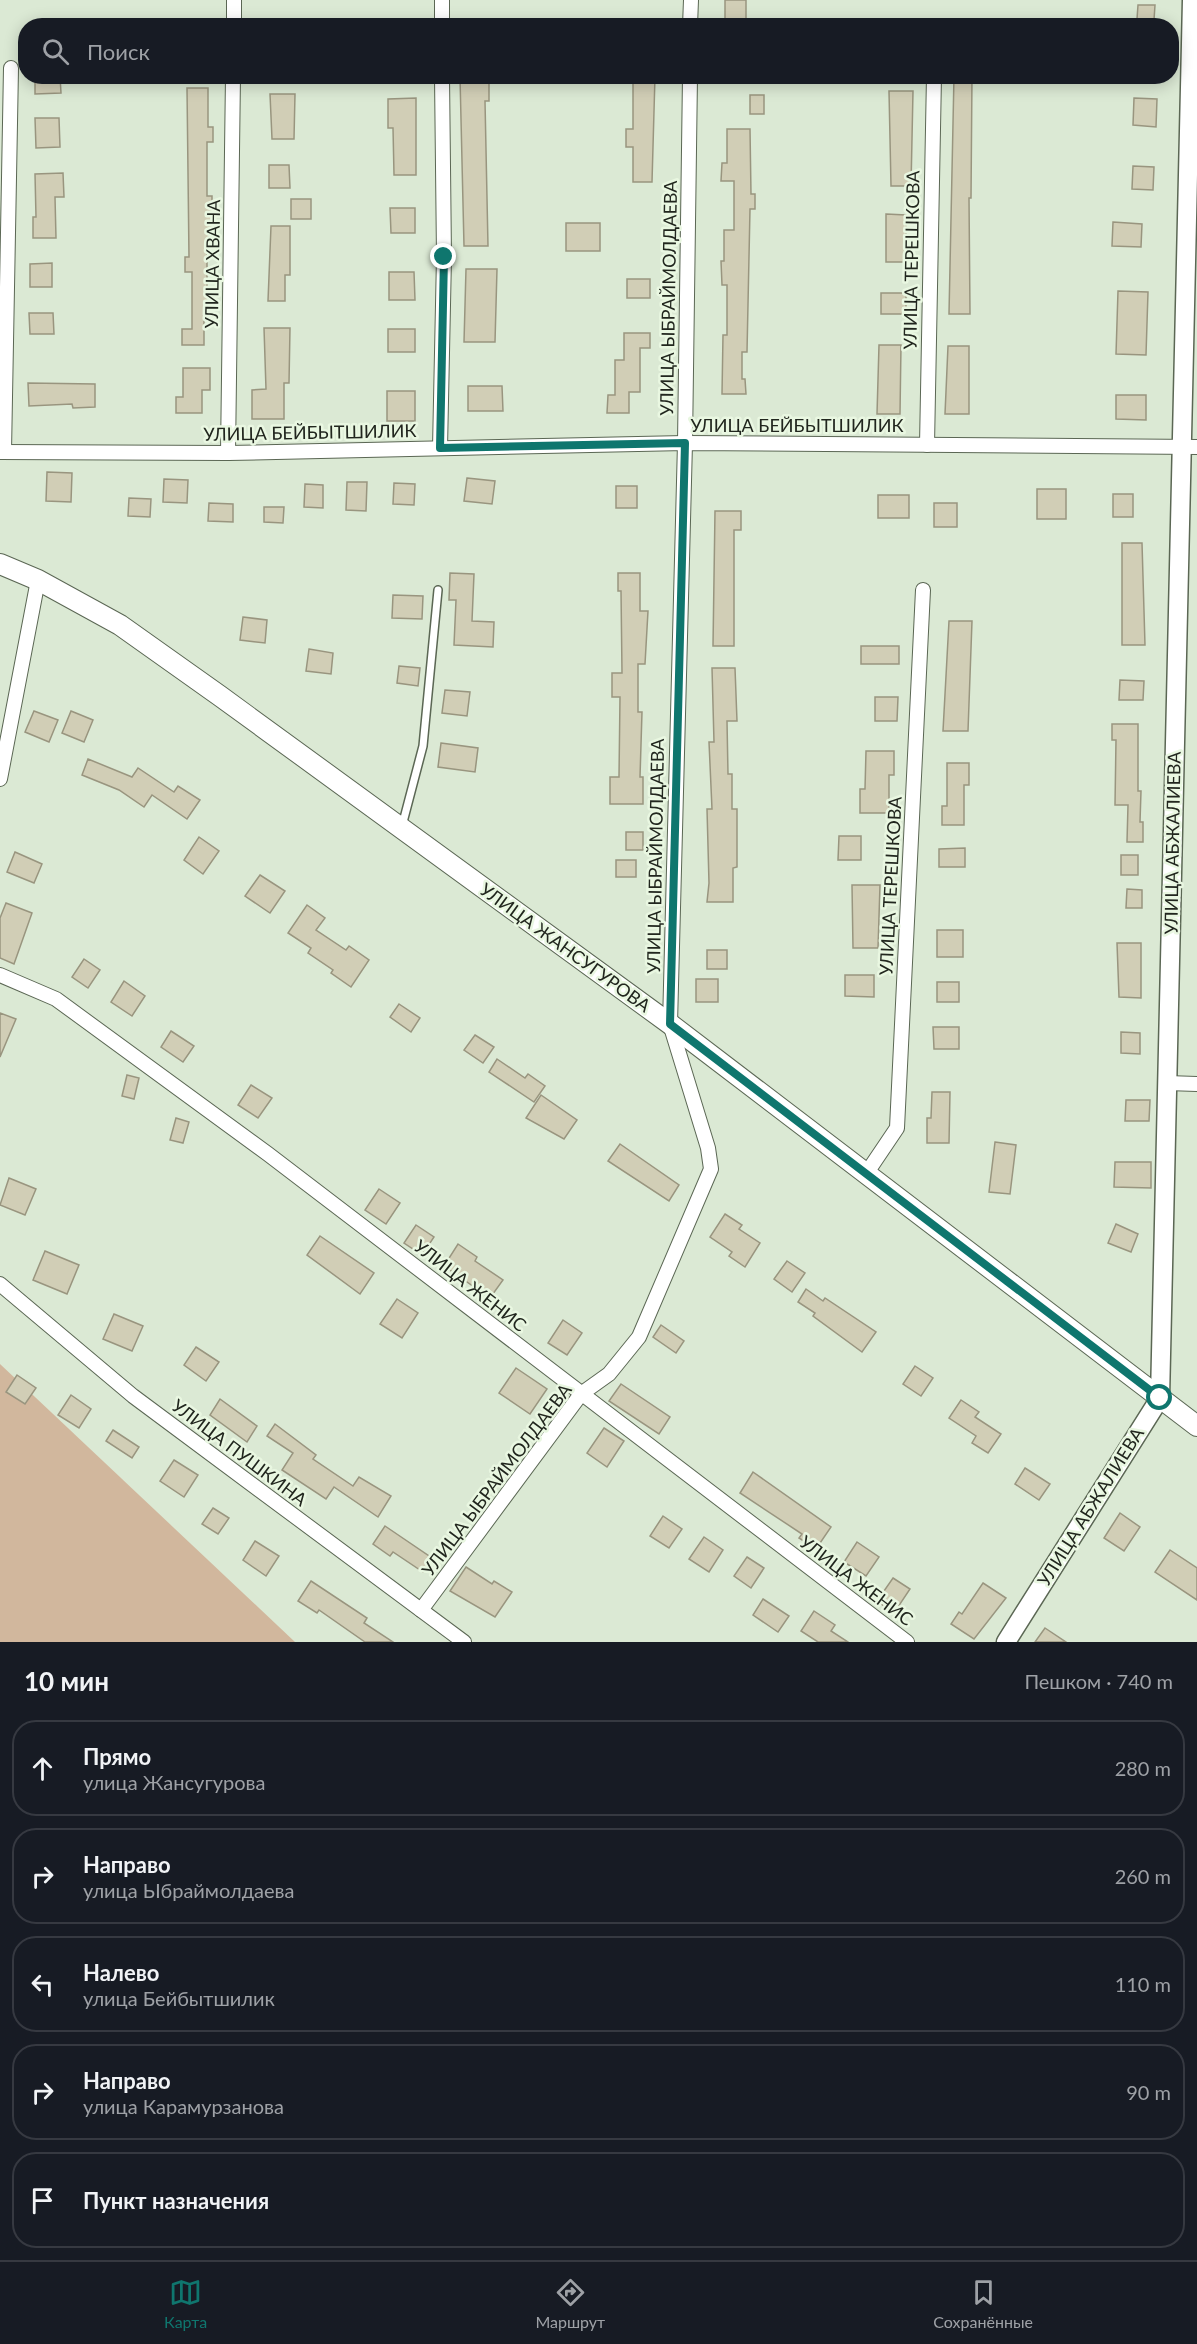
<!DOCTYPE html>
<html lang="ru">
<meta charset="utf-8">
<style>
body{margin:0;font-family:Lato,sans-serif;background:#242831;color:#f1f3f6}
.stop{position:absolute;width:18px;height:18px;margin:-14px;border:4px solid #0f766e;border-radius:50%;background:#fff}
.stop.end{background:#0f766e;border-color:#fff;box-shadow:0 2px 6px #0008}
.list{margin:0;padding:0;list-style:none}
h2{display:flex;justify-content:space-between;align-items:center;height:78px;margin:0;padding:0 24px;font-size:26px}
h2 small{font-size:20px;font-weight:400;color:#9ea1a6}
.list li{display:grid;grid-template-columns:39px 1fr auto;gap:18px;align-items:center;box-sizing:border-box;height:96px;margin:0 12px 12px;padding:0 12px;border:2px solid #363941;border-radius:24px}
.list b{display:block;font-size:22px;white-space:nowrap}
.list p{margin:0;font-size:20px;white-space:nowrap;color:#9ea1a6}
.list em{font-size:20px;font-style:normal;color:#9ea1a6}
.icon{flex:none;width:33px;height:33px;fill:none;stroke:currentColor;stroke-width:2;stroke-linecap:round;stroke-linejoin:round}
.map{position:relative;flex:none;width:1197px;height:1642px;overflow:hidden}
.search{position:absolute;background:#171b24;box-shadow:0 3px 15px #0003;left:18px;right:18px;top:18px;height:66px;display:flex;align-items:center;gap:15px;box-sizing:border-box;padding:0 21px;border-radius:24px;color:#9ea1a6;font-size:22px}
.sheet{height:618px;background:#171b24}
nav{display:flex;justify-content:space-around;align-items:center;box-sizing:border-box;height:84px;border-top:2px solid #363941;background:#171b24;font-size:16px;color:#9ea1a6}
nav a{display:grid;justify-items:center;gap:3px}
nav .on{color:#0f766e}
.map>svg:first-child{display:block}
</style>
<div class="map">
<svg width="1197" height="1642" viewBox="0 0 1197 1642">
<rect width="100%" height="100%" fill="#dbe9d4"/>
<path fill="#d1b79d" d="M0,1364l295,278h-295z"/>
<g fill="#d1ceb6" stroke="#99957f" stroke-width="1.5">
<rect x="725" y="0" width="21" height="26"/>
<path d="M1138,5h17l-1,15 -17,-1z"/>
<path d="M35,76h25l1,17 -26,1z"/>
<path d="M633,76h22l-3,106h-19v-35h-7v-18h7z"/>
<path d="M954,76h18l-1,122h-2l1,116h-21z"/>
<path d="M460,77h29v24h-4l3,145h-24z"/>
<path d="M187,88h21v39h5v15h-6v54h5v17l-1,27h-4v47h6v24h-9v34h-22v-16h10v-57h-7v-15h4z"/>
<path d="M889,91h24l-2,95h-20z"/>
<path d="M270,94h25l-1,45h-22z"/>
<rect x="750" y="95" width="14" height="19"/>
<path d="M416,98v77h-22l-1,-47h-5v-29z"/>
<path d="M1134,98l23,1 -1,28 -23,-2z"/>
<path d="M35,118h24l1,29 -24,1z"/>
<path d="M727,129h23l1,65h4v15h-5l-3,143h-5v27h3l1,15h-24l1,-59h4v-50h-5l-1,-24h3v-31h10v-49h-13l1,-18h5z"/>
<path d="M269,165h20l1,23h-21z"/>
<path d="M1133,166l21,1 -1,23 -21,-1z"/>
<path d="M63,173l1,24h-9l1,41h-23v-21h3l-1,-43z"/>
<rect x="291" y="199" width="20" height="20"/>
<path d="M390,208h25v25h-24z"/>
<path d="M886,214l20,1v47h-20z"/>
<path d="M1113,222l29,2 -1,23 -29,-1z"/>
<rect x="566" y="223" width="34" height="28"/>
<path d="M271,226h19v49h-5v26h-17z"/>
<path d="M52,263v24h-22v-23z"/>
<path d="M466,269h31l-2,73h-31z"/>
<path d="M389,272h25l1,28h-26z"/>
<rect x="627" y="279" width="23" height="19"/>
<path d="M1118,291l30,1 -2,63 -30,-1z"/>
<rect x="881" y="293" width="25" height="21"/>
<path d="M29,313h24l1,21h-24z"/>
<path d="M264,328h26l-1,55h-5v36h-32v-29l14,-1z"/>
<rect x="388" y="329" width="27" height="23"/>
<path d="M624,333h26v15h-10v44h-11v21h-22l1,-18h7v-35h9z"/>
<path d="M879,345h22l-1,69h-23z"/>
<path d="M948,346h21v68h-24z"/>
<path d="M183,368h27v22h-8v23h-26v-16h7z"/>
<path d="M28,383l67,1v23l-22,1 -1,-4 -43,2z"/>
<path d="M468,386h34l1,25h-35z"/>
<rect x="387" y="391" width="28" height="30"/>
<path d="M1116,395h30v25l-30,-1z"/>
<path d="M47,472l25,1 -1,29 -25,-1z"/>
<path d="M467,478l28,3 -3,23 -28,-3z"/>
<path d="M164,479l24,1 -1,23 -24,-1z"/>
<path d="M347,482h20l-1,29 -20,-1z"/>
<path d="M394,483l21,1 -1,21 -21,-1z"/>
<path d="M305,484l18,1v23l-19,-1z"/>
<rect x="616" y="486" width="21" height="22"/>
<rect x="1037" y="489" width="29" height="30"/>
<rect x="1113" y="494" width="20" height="23"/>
<rect x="878" y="495" width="31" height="23"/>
<path d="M129,498l22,1 -1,18 -22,-1z"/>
<path d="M209,503l24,1v18l-25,-1z"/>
<rect x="934" y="503" width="23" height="24"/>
<path d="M264,507h20l-1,16 -19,-1z"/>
<path d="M715,511h26v19h-7v116h-21z"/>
<path d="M1122,543h20l3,102h-23z"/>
<path d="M450,573l24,1 -2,47 22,1 -1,25 -39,-2 2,-45h-7z"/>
<path d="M618,573h22v38h8l-3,53h-7v48h4l-2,65h3v27h-33v-27h9l1,-80h-8v-24h10l-1,-82h-3z"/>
<path d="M393,595l30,1 -1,23 -30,-1z"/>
<path d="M243,617l24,3 -2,23 -25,-3z"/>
<path d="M949,621h23l-4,110h-25z"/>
<rect x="861" y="646" width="38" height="18"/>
<path d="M309,649l24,4 -2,21 -25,-3z"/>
<path d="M399,666l21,2 -2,18 -21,-3z"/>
<path d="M712,668h23l2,53h-10l1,53h4v35h5v58l-4,1v34h-26l2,-19 -2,-74h5l-3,-67h5z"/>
<path d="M1120,680l24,1 -1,19h-24z"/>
<path d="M445,690l25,2 -3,24 -25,-3z"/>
<path d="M875,697h23l-1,24h-22z"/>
<path d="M34,711l24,9 -9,22 -24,-10z"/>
<path d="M71,711l22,9 -9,22 -22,-9z"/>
<path d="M1112,724h26v67h3l-1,31h3v20h-16l1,-37h-13l1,-65h-4z"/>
<path d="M441,743l37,5 -3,24 -37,-5z"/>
<path d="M866,751h28v24h-5v38h-29v-24h5z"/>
<path d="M88,759l44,18 6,-9 36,24 4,-6 22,14 -13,19 -35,-24 -8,12 -25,-17 -37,-15z"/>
<path d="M947,763h22v22h-5v40h-22v-19h5z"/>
<rect x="626" y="832" width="17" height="18"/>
<path d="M839,836h22v24h-23z"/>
<path d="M199,837l20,14 -16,23 -19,-14z"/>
<path d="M965,848v19h-26v-18z"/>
<path d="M15,852l27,12 -8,19 -27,-11z"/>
<rect x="1121" y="855" width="17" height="20"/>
<rect x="616" y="860" width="20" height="17"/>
<path d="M260,875l25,16 -15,22 -25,-17z"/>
<path d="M852,885h28l-2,63h-25z"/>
<path d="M1127,889l15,1v18h-16z"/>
<path d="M6,903l26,10 -18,51 -14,-6v-40z"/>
<path d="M307,905l18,13 -9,12 30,20 3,-4 20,14 -18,27 -20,-14 2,-3 -25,-17 3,-5 -23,-15z"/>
<rect x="937" y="930" width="26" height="27"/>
<path d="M1117,943h24v55l-22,-1z"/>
<rect x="707" y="950" width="20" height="19"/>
<path d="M84,959l16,11 -12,18 -16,-11z"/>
<path d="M845,975h29v22l-29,-1z"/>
<rect x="696" y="979" width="22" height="23"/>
<path d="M124,981l21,15 -13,20 -21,-14z"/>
<rect x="937" y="982" width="22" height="20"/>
<path d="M399,1004l21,14 -9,14 -21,-15z"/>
<path d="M0,1013l16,6 -16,38z"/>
<path d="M933,1027h26v22h-25z"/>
<path d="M171,1031l23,15 -11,16 -22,-15z"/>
<path d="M1121,1032l19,1v21l-19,-1z"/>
<path d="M475,1035l19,12 -11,16 -19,-13z"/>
<path d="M497,1059l28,19 3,-4 17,12 -11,16 -45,-30z"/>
<path d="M127,1075l12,3 -5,21 -12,-3z"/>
<path d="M251,1085l21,13 -14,20 -20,-13z"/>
<path d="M932,1092h18l-1,51h-22v-25h4z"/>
<path d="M541,1095l36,25 -13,19 -38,-21z"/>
<path d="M1126,1100h24l-1,21h-24z"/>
<path d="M176,1118l13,4 -6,21 -13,-3z"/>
<path d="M995,1142l21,3 -6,49 -21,-2z"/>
<path d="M620,1144l59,41 -10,16 -61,-40z"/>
<path d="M1115,1162h36v26l-37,-1z"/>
<path d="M9,1178l27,11 -11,26 -25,-10z"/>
<path d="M379,1189l21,14 -14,21 -21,-14z"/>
<path d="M725,1214l17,11 -3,4 21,14 -15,24 -16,-11 3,-4 -22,-15z"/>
<path d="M1116,1224l22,10 -7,18 -23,-9z"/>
<path d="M416,1225l18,12 -12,18 -18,-12z"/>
<path d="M320,1236l54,37 -14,21 -53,-39z"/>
<path d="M458,1244l19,13 -2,4 28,19 -13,18 -46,-32z"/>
<path d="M45,1251l34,14 -12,29 -34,-14z"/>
<path d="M787,1261l18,12 -13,19 -18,-13z"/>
<path d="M806,1289l17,12 2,-3 51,34 -14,20 -49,-36 2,-3 -17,-11z"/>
<path d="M397,1299l21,14 -16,25 -22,-14z"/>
<path d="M114,1314l29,12 -11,25 -29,-12z"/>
<path d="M563,1320l19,13 -15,22 -19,-12z"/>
<path d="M661,1325l23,16 -8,12 -23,-16z"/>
<path d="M196,1347l23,15 -13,19 -22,-16z"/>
<path d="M915,1366l18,12 -12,18 -18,-12z"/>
<path d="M516,1368l31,21 -17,25 -31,-21z"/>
<path d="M17,1375l19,13 -11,16 -19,-12z"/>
<path d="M621,1384l49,33 -11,17 -50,-33z"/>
<path d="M71,1395l20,14 -12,19 -21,-13z"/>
<path d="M220,1399l37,27 -10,16 -37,-27z"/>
<path d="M961,1400l18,12 -4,5 26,17 -13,19 -16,-10 4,-7 -27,-18z"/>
<path d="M275,1424l41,31 -3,4 40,27 6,-9 32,19 -13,21 -44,-30 -8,12 -44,-29 11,-17 -26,-17z"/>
<path d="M604,1428l20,13 -17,26 -20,-14z"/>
<path d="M113,1430l26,17 -7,11 -26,-17z"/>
<path d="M174,1460l24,15 -14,22 -24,-16z"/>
<path d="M1025,1468l25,16 -11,16 -24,-16z"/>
<path d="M753,1472l78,55 -15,22 -17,-11 3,-4 -62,-41z"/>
<path d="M213,1508l16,10 -11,16 -16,-10z"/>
<path d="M1120,1513l20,14 -16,24 -20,-13z"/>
<path d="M663,1516l19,13 -13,19 -19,-12z"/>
<path d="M385,1526l47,32 -9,14 -30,-20 -3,4 -17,-12z"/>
<path d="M704,1537l19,13 -14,22 -20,-13z"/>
<path d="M255,1541l24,15 -13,20 -23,-16z"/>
<path d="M857,1542l22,15 -13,19 -22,-14z"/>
<path d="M1170,1550l27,18v32l-42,-28z"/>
<path d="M747,1557l17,11 -13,20 -17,-12z"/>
<path d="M466,1567l26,17 2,-3 18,11 -17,25 -45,-26z"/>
<path d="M893,1578l17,11 -16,24 -17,-12z"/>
<path d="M311,1581l56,37 -3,5 29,19h-28l-46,-32 -2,3 -19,-12z"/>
<path d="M983,1583l23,15 -32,41 -23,-15 8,-12 3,2z"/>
<path d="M763,1599l26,17 -11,16 -25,-17z"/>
<path d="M814,1611l21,14 -4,6 17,11h-30l-17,-11z"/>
<path d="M1045,1628l21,14h-31z"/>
</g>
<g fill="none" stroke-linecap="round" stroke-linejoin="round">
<g stroke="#5b6754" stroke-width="10">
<path id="service" d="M402,826l21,-80 15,-156"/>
</g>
<g stroke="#5b6754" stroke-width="16">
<g id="minor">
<path d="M234,26v-26"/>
<path d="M442,26v-26"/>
<path d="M690,26l1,-26"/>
<path d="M927,445l7,-369"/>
<path d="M440,448l4,-191 -2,-181"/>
<path d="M0,452l228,1 457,-10 512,4"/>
<path d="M4,452l7,-384"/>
<path d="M228,453l5,-377"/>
<path d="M0,779l38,-199"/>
<path d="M0,975l56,24 212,155 639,488"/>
<path d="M1167,1083l30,1"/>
<path d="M866,1174l31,-46 26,-538"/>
<path d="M0,1284l133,112 331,246"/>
<path d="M421,1610l160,-216 28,-20 30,-37 72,-168 -3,-21 -38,-124 15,-581 5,-367"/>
</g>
</g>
<g stroke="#5b6754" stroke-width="21">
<path id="tertiary" d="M1006,1642l154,-244 32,-1398"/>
</g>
<g stroke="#5b6754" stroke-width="22">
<path id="secondary" d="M0,564l38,16 82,45 100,71 450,328 527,402"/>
</g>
<use href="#service" stroke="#fff" stroke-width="7"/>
<use href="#minor" stroke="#fff" stroke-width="14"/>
<use href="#tertiary" stroke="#fff" stroke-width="18"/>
<use href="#secondary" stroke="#fff" stroke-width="20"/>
</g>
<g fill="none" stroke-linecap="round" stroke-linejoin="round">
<path stroke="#0f766e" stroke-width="8" d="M444,257l-4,191 245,-5 -15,581 490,374"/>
</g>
<g text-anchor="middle" stroke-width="5" stroke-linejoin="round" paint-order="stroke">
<g font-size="18" fill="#21261e" stroke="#e9f7e1">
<text transform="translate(912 260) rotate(-89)" y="6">УЛИЦА ТЕРЕШКОВА</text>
<text transform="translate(213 264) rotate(-89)" y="6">УЛИЦА ХВАНА</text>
<text transform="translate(669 298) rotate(-89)" y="6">УЛИЦА ЫБРАЙМОЛДАЕВА</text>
<text x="797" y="432">УЛИЦА БЕЙБЫТШИЛИК</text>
<text transform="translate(310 433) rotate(-1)" y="6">УЛИЦА БЕЙБЫТШИЛИК</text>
<text transform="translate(1173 843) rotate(-89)" y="6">УЛИЦА АБЖАЛИЕВА</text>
<text transform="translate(656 856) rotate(-89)" y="6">УЛИЦА ЫБРАЙМОЛДАЕВА</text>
<text transform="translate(891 886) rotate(-87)" y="6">УЛИЦА ТЕРЕШКОВА</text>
<text transform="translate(565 948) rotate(36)" y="6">УЛИЦА ЖАНСУГУРОВА</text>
<text transform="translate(470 1286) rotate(38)" y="6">УЛИЦА ЖЕНИС</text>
<text transform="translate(239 1453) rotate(37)" y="6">УЛИЦА ПУШКИНА</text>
<text transform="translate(497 1480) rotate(-53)" y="6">УЛИЦА ЫБРАЙМОЛДАЕВА</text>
<text transform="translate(1091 1507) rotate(-58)" y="6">УЛИЦА АБЖАЛИЕВА</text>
<text transform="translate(856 1581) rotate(37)" y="6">УЛИЦА ЖЕНИС</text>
</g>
</g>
</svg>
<div class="stop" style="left:1160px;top:1398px"></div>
<div class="stop end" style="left:444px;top:257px"></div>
<div class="search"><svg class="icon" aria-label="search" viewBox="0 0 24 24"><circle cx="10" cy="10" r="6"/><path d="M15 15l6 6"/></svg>Поиск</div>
</div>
<section class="sheet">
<h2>10 мин<small>Пешком · 740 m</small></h2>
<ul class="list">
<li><svg class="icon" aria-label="ahead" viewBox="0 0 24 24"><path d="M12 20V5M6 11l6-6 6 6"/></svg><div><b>Прямо</b><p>улица Жансугурова</p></div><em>280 m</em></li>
<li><svg class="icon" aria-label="right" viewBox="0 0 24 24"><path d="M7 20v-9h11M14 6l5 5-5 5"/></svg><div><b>Направо</b><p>улица Ыбраймолдаева</p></div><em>260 m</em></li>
<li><svg class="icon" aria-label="left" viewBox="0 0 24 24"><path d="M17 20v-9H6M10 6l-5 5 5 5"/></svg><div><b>Налево</b><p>улица Бейбытшилик</p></div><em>110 m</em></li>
<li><svg class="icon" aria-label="right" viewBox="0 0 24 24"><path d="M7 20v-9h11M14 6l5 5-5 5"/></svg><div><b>Направо</b><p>улица Карамурзанова</p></div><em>90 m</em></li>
<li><svg class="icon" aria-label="arrive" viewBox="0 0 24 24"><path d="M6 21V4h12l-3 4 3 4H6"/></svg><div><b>Пункт назначения</b></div></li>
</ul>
</section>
<nav>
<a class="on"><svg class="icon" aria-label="map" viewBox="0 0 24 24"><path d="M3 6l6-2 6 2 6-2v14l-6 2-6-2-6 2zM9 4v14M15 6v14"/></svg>Карта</a>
<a><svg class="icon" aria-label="directions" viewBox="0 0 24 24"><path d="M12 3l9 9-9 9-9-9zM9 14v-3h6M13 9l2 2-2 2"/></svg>Маршрут</a>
<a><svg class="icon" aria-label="saved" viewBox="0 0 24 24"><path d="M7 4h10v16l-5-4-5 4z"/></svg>Сохранённые</a>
</nav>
